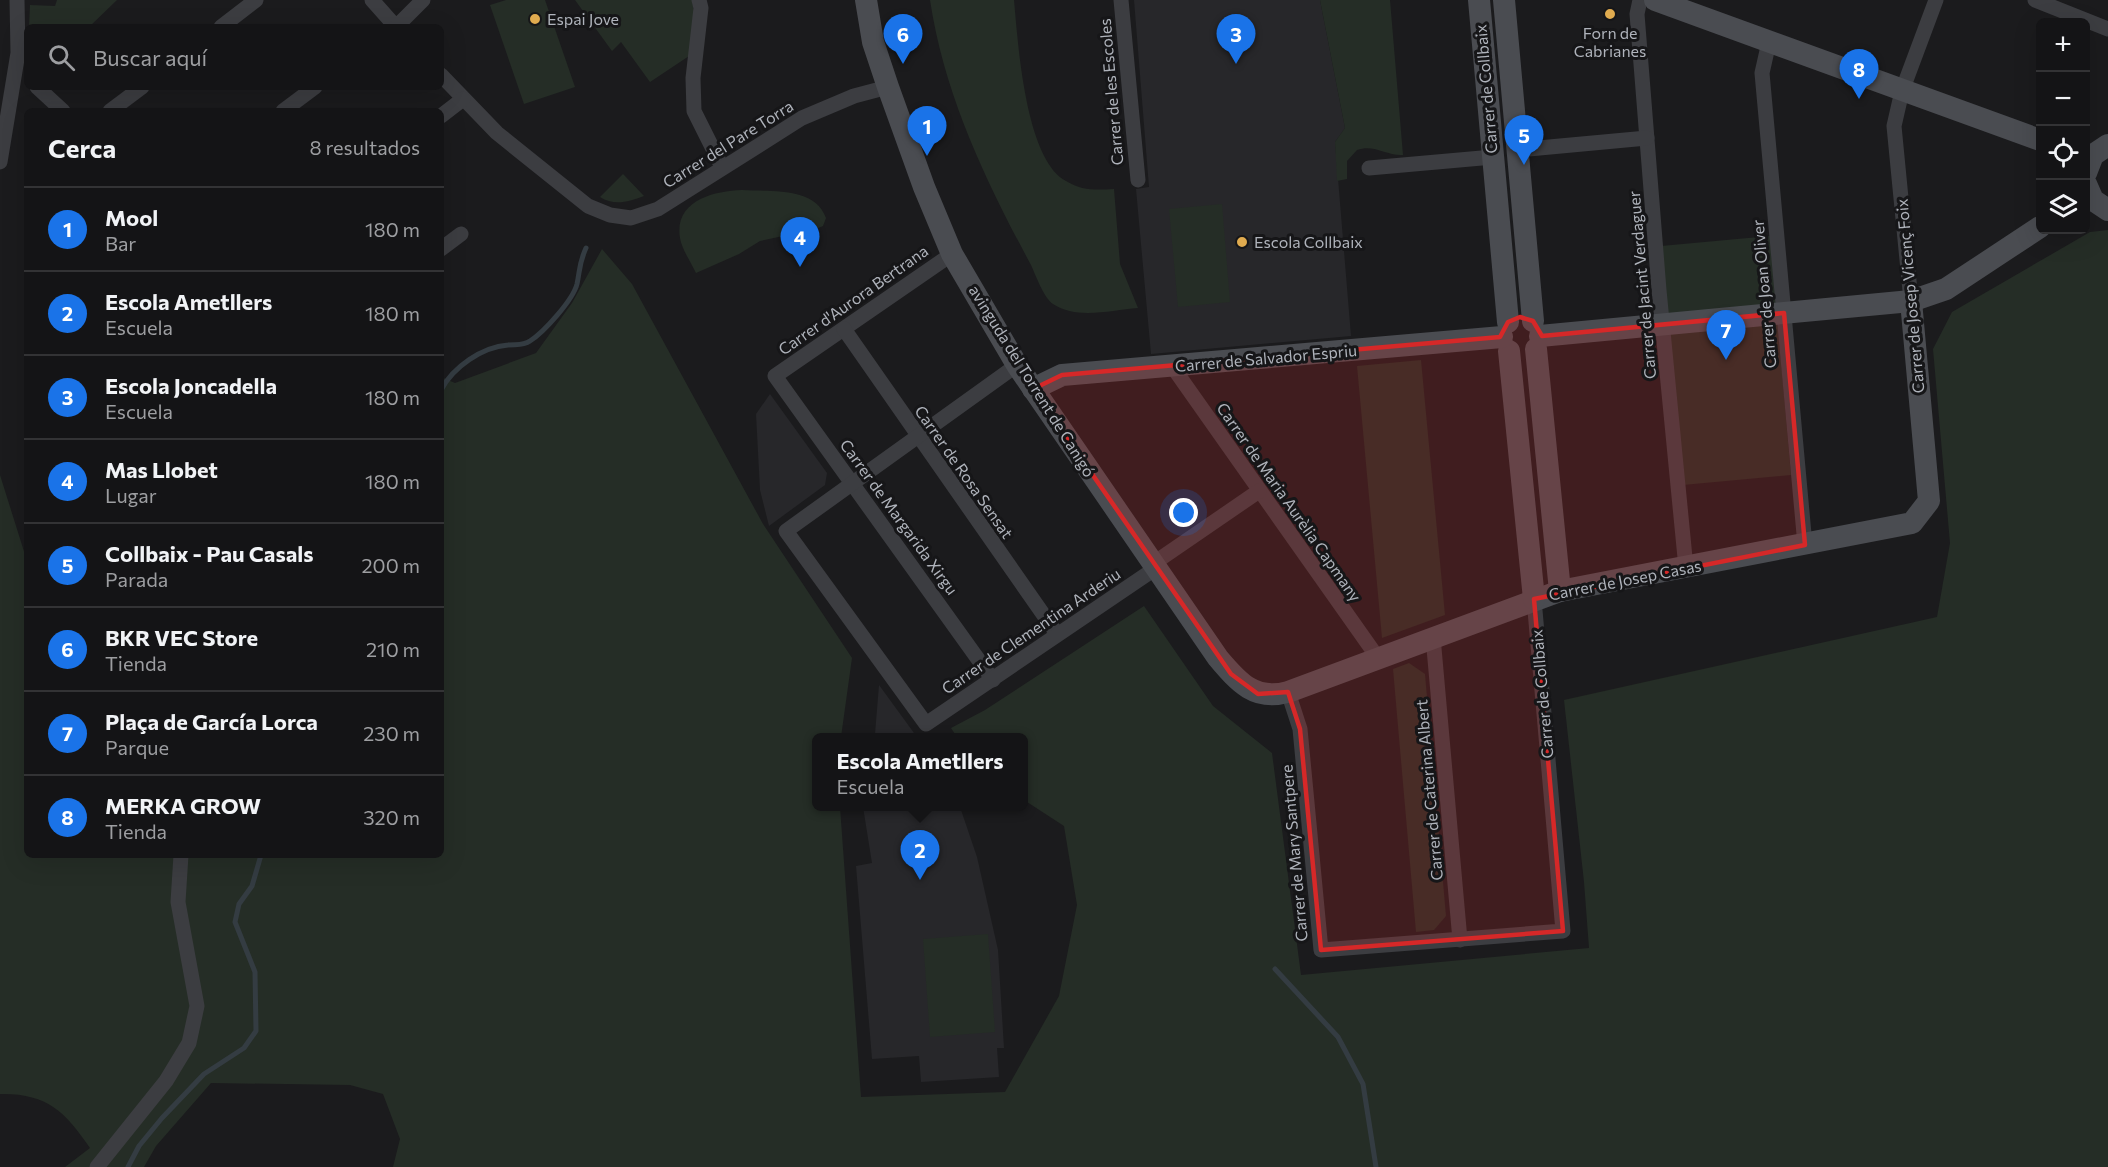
<!DOCTYPE html>
<html lang="es">
<meta charset="utf-8">
<style>
body{margin:0;font-family:Commissioner,sans-serif;background:#212123;color:#f1f3f6}
.controls{position:absolute;right:18px;top:18px;display:grid;overflow:hidden;border-radius:9px;box-shadow:0 6px 24px #0002}
.controls button{width:54px;height:54px;display:grid;place-items:center;padding:0;border:0;border-bottom:2px solid #333335;background:#141416;color:#f1f3f6;font:30px sans-serif}
.you{position:absolute;left:1184px;top:513px;width:21px;height:21px;margin:-15px;border:4px solid #fff;border-radius:50%;background:#1a73e8;box-shadow:0 0 0 9px #1a73e833}
.badge{display:grid;place-items:center;width:39px;height:39px;border-radius:50%;background:#1a73e8;color:#fff;font-size:20px;font-weight:700}
.pin{position:absolute;translate:-50% -50px;filter:drop-shadow(0 2px 3px #0008)}
.pin::after{content:'';position:absolute;top:32px;width:21px;height:18px;background:inherit;clip-path:polygon(0 0,100% 0,50% 100%)}
.popup{position:absolute;left:812px;top:733px;width:216px;height:78px;box-sizing:border-box;display:grid;place-content:center;border-radius:9px;background:#141416;filter:drop-shadow(0 2px 4px #0005);font-size:20px;white-space:nowrap;color:#9d9ea1}
.popup b{font-size:22px;color:#f1f3f6}
.popup::after{content:'';position:absolute;left:50%;top:100%;margin-left:-12px;border:12px solid transparent;border-top-color:#141416}
.list{margin:0;padding:0;list-style:none}
h2{display:flex;justify-content:space-between;align-items:center;height:78px;margin:0;padding:0 24px;font-size:26px}
h2 small{font-size:20px;font-weight:400;color:#9d9ea1}
.list li{display:grid;grid-template-columns:39px 1fr auto;gap:18px;align-items:center;box-sizing:border-box;height:84px;padding:0 24px;border-top:2px solid #333335}
.list b{display:block;font-size:22px;white-space:nowrap}
.list p{margin:0;font-size:20px;white-space:nowrap;color:#9d9ea1}
.list em{font-size:20px;font-style:normal;color:#9d9ea1}
.icon{flex:none;width:33px;height:33px;fill:none;stroke:currentColor;stroke-width:2;stroke-linecap:round;stroke-linejoin:round}
.map{position:relative;flex:none;width:2108px;height:1167px;overflow:hidden}
.search{position:absolute;background:#141416;box-shadow:0 6px 24px #0002;left:24px;top:24px;width:420px;height:66px;display:flex;align-items:center;gap:15px;box-sizing:border-box;padding:0 21px;border-radius:9px;color:#9d9ea1;font-size:22px}
.panel{position:absolute;background:#141416;box-shadow:0 6px 24px #0002;left:24px;top:108px;width:420px;height:750px;border-radius:9px}
.map>svg:first-child{display:block}
</style>
<div class="map">
<svg width="2108" height="1167" viewBox="0 0 2108 1167">
<rect width="100%" height="100%" fill="#1b1b1d"/>
<g fill="#27272a">
<path d="M1134,0h186l25,128 -10,14 16,194 -200,18 -15,-165 13,-2z"/>
<path d="M770,394l57,79 -2,12 -56,41 -9,-36 -4,-76z"/>
<path d="M879,685l35,48 4,4h-51l8,-3z"/>
<path d="M863,807h97l17,50 21,93 6,98h-7l2,29 -78,5 -2,-26 -47,3 -16,-193 16,-3z"/>
</g>
<g fill="#252d26">
<path d="M57,0h60l-28,27h-60l1,-22 25,1z"/>
<path d="M506,0h39l30,87 -51,17 -34,-99z"/>
<path d="M575,0h117l2,11 -5,45 -39,26 -29,-40 -9,9z"/>
<path d="M930,0h84c4,42 11,159 52,181 16,10 30,9 48,8l6,75 18,44c-27,2 -61,12 -85,-4 -9,-6 -17,-28 -22,-39 -45,-83 -87,-171 -101,-265z"/>
<path d="M1320,0h70l13,155c-17,1 -28,-11 -46,-5l-10,11v18l-10,2 -2,-39 10,-14z"/>
<path d="M623,174l21,22c-16,6 -30,10 -44,1z"/>
<path d="M742,190c28,2 73,-4 84,28l-3,8 -7,3 -56,12 -21,13 -43,19c-5,-11 -14,-23 -16,-35 -6,-37 33,-47 62,-48z"/>
<path d="M1222,204l8,98 -52,5 -9,-98z"/>
<path d="M2108,230v937h-1715l7,-28 -17,-45 -33,-9 -139,-2 -55,63 -12,21h-79l25,-19c-25,-37 -44,-55 -90,-54v-619l27,86v294h414v-478l14,6 81,-30 36,-50 30,-54 30,35 131,240 89,134 -11,79 -25,1v68l24,1 21,290 144,-5 54,-96 18,-91 -13,-79 -40,-26v-62l-67,-1 -6,-9 34,-18 159,-104 69,100 59,47 29,222 288,-27 -5,-66 -20,-182 373,-83 13,-74 -17,-194 19,-37 138,-80z"/>
<path d="M1770,236l21,239 -108,10 -22,-239z"/>
<path d="M1421,360l24,255 -63,23 -25,-272z"/>
<path d="M1409,663l16,11 21,242 -12,14 -18,2 -23,-263z"/>
<path d="M988,934l7,98 -65,5 -7,-98z"/>
</g>
<g fill="none" stroke-linecap="round" stroke-linejoin="round">
<g stroke="#343c42" stroke-width="5">
<path d="M441,390c12,-23 41,-43 67,-45 8,-1 15,1 22,-4 14,-9 43,-41 47,-57 3,-14 2,-21 9,-36"/>
<path d="M1275,969l63,68 25,47 13,83"/>
<path d="M128,1167l11,-21 23,-28 42,-44 40,-26 12,-17 -1,-59 -20,-50 4,-18 13,-18 9,-31"/>
</g>
<g stroke="#3c3d41" stroke-width="15">
<path d="M372,0l24,27"/>
<path d="M699,0l2,8 -8,70 1,33 28,56"/>
<path d="M1121,0l17,180"/>
<path d="M1640,0l-3,14 22,276 27,278"/>
<path d="M2035,0l73,29"/>
<path d="M221,27l35,-27"/>
<path d="M396,27l27,-27"/>
<path d="M1769,42l-7,31 43,472"/>
<path d="M441,75l56,58 91,73 22,9 21,3 27,-9 144,-91 52,-22 34,-9"/>
<path d="M37,87l26,24"/>
<path d="M110,111l32,-24"/>
<path d="M283,111l32,-24"/>
<path d="M441,116l22,-17"/>
<path d="M1517,150l130,-12"/>
<path d="M0,162l18,-109 -1,-53"/>
<path d="M1369,168l124,-11"/>
<path d="M441,249l20,-15"/>
<path d="M952,254l-177,122 218,304"/>
<path d="M1911,301l-17,-175 8,-35 34,-91"/>
<path d="M844,329l213,305"/>
<path d="M1017,365l-231,166 140,193 230,-156"/>
<path d="M1172,366l206,292"/>
<path d="M1154,563l105,-72"/>
<path d="M1433,637l27,303"/>
<path d="M1288,692l12,37 21,221 242,-19 -29,-332"/>
<path d="M97,1167l69,-86 23,-38 8,-37 -19,-104 3,-47"/>
</g>
<g stroke="#4a4c51" stroke-width="22">
<path d="M866,0l7,42 15,45 36,100 28,67 65,111 201,293c21,25 37,43 70,34l272,-101 352,-68 17,-22 -18,-200"/>
<path d="M1479,0l29,322"/>
<path d="M1504,0l29,321"/>
<path d="M1655,0l385,140"/>
<path d="M2086,173l7,-18 15,-10"/>
<path d="M2086,184l7,16 15,10"/>
<path d="M1540,336l371,-35 35,-12 94,-62"/>
<path d="M1536,349l24,242"/>
<path d="M1509,351l25,248"/>
<path d="M1033,389l29,-14 440,-38"/>
</g>
</g>
<path fill="#d62828" fill-opacity="0.2" stroke="#d62828" stroke-width="4.5" stroke-linejoin="round" d="M1784,313l21,232 -271,54 29,332 -242,19 -21,-221 -12,-37 -30,2 -27,-20 -198,-285 29,-14 438,-38 8,-15 12,-5 13,4 9,15z"/>
<g fill="#e0ab4f" stroke="#161618" stroke-width="2">
<circle cx="1610" cy="14" r="6"/>
<circle cx="535" cy="19" r="6"/>
<circle cx="1242" cy="242" r="6"/>
</g>
<g text-anchor="middle" stroke-width="6" stroke-linejoin="round" paint-order="stroke">
<g font-size="16" fill="#afb3bb" stroke="#161618" text-anchor="start">
<text x="547" y="25">Espai Jove</text>
<text x="1610" y="39" text-anchor="middle">Forn de<tspan x="1610" dy="18">Cabrianes</tspan></text>
<text x="1254" y="248">Escola Collbaix</text>
</g>
<g font-size="16" fill="#afb3bb" stroke="#161618">
<text transform="translate(1486 89) rotate(-95)" y="6">Carrer de Collbaix</text>
<text transform="translate(1111 92) rotate(-95)" y="6">Carrer de les Escoles</text>
<text transform="translate(728 144) rotate(-32)" y="6">Carrer del Pare Torra</text>
<text transform="translate(1642 285) rotate(-95)" y="6">Carrer de Jacint Verdaguer</text>
<text transform="translate(1764 294) rotate(-95)" y="6">Carrer de Joan Oliver</text>
<text transform="translate(1910 296) rotate(-95)" y="6">Carrer de Josep Vicenç Foix</text>
<text transform="translate(853 300) rotate(-35)" y="6">Carrer d'Aurora Bertrana</text>
<text transform="translate(1266 358) rotate(-5)" y="6">Carrer de Salvador Espriu</text>
<text transform="translate(1032 381) rotate(58)" y="6">avinguda del Torrent de Canigó</text>
<text transform="translate(964 472) rotate(55)" y="6">Carrer de Rosa Sensat</text>
<text transform="translate(1289 502) rotate(55)" y="6">Carrer de Maria Aurèlia Capmany</text>
<text transform="translate(899 517) rotate(54)" y="6">Carrer de Margarida Xirgu</text>
<text transform="translate(1625 580) rotate(-11)" y="6">Carrer de Josep Casas</text>
<text transform="translate(1031 631) rotate(-34)" y="6">Carrer de Clementina Arderiu</text>
<text transform="translate(1542 694) rotate(-95)" y="6">Carrer de Collbaix</text>
<text transform="translate(1429 790) rotate(-95)" y="6">Carrer de Caterina Albert</text>
<text transform="translate(1294 853) rotate(-95)" y="6">Carrer de Mary Santpere</text>
</g>
</g>
</svg>
<div class="controls">
<button>+</button>
<button>−</button>
<button><svg class="icon" aria-label="locate" viewBox="0 0 24 24"><circle cx="12" cy="12" r="6"/><path d="M12 2v4M12 18v4M2 12h4M18 12h4"/></svg></button>
<button><svg class="icon" aria-label="layers" viewBox="0 0 24 24"><path d="M12 4l9 5-9 5-9-5zM3 14l9 5 9-5"/></svg></button>
</div>
<div class="you"></div>
<div class="pin badge" style="left:927px;top:156px">1</div>
<div class="pin badge" style="left:920px;top:880px">2</div>
<div class="popup"><b>Escola Ametllers</b>Escuela</div>
<div class="pin badge" style="left:1236px;top:64px">3</div>
<div class="pin badge" style="left:800px;top:267px">4</div>
<div class="pin badge" style="left:1524px;top:165px">5</div>
<div class="pin badge" style="left:903px;top:64px">6</div>
<div class="pin badge" style="left:1726px;top:360px">7</div>
<div class="pin badge" style="left:1859px;top:99px">8</div>
<div class="search"><svg class="icon" aria-label="search" viewBox="0 0 24 24"><circle cx="10" cy="10" r="6"/><path d="M15 15l6 6"/></svg>Buscar aquí</div>
<section class="panel">
<h2>Cerca<small>8 resultados</small></h2>
<ul class="list">
<li><span class="badge">1</span><div><b>Mool</b><p>Bar</p></div><em>180 m</em></li>
<li><span class="badge">2</span><div><b>Escola Ametllers</b><p>Escuela</p></div><em>180 m</em></li>
<li><span class="badge">3</span><div><b>Escola Joncadella</b><p>Escuela</p></div><em>180 m</em></li>
<li><span class="badge">4</span><div><b>Mas Llobet</b><p>Lugar</p></div><em>180 m</em></li>
<li><span class="badge">5</span><div><b>Collbaix - Pau Casals</b><p>Parada</p></div><em>200 m</em></li>
<li><span class="badge">6</span><div><b>BKR VEC Store</b><p>Tienda</p></div><em>210 m</em></li>
<li><span class="badge">7</span><div><b>Plaça de García Lorca</b><p>Parque</p></div><em>230 m</em></li>
<li><span class="badge">8</span><div><b>MERKA GROW</b><p>Tienda</p></div><em>320 m</em></li>
</ul>
</section>
</div>
